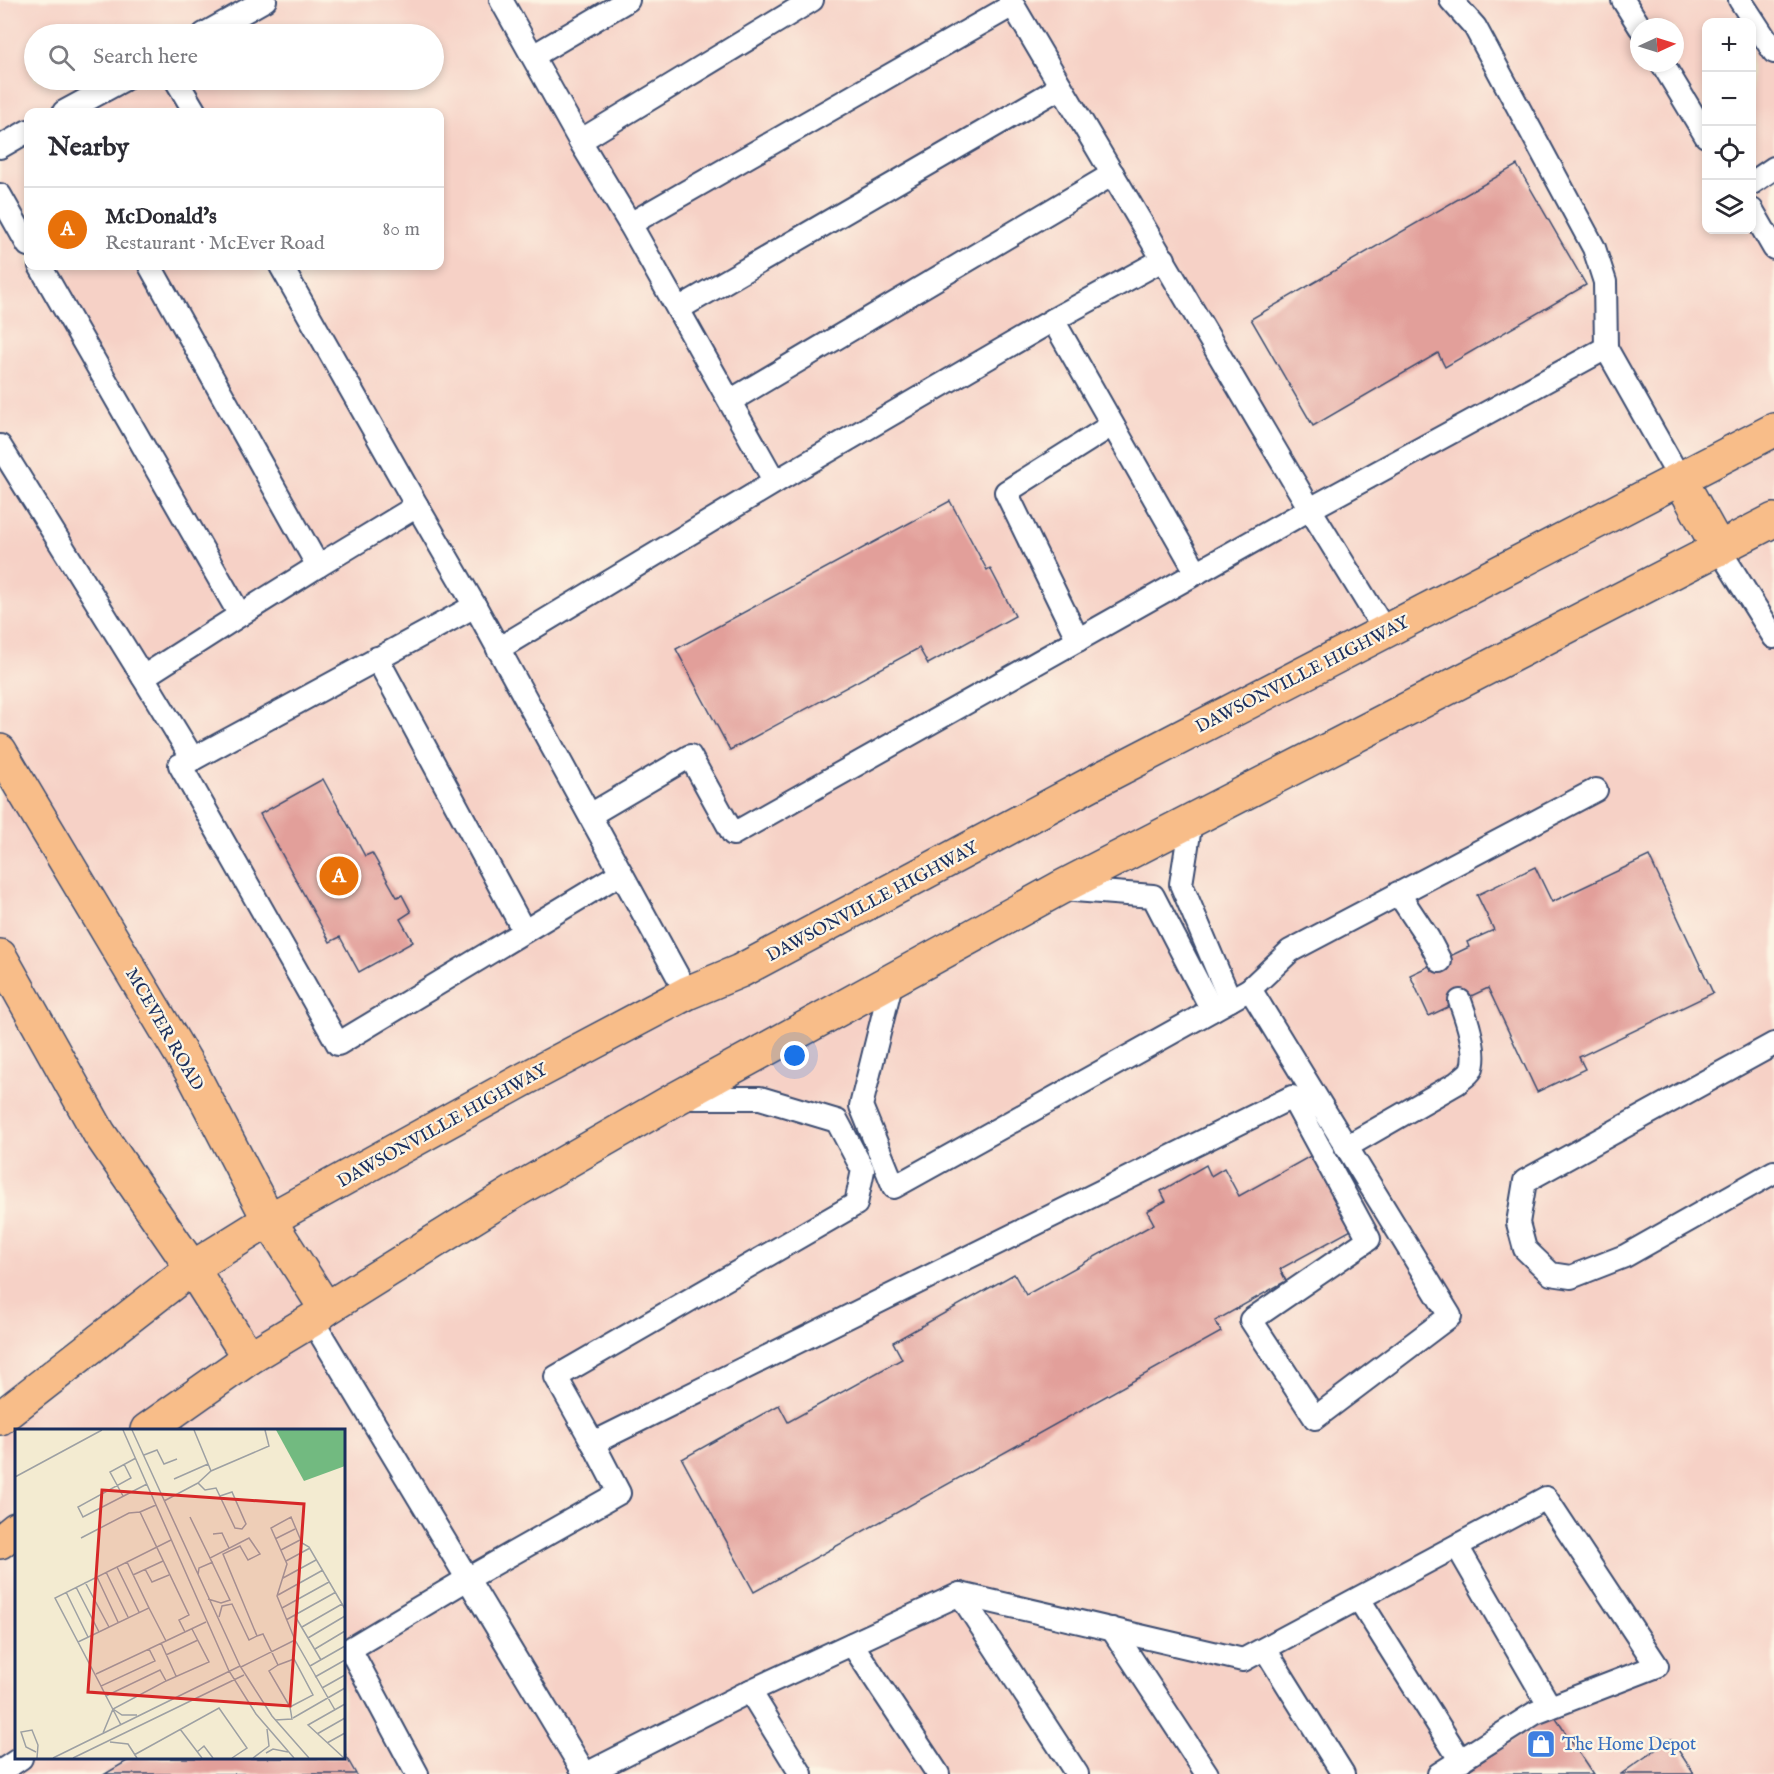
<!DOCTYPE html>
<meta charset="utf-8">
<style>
body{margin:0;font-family:"IM FELL English",serif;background:#f7f7f7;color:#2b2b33}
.controls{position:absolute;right:18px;top:18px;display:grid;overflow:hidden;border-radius:12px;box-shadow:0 3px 9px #0003}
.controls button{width:54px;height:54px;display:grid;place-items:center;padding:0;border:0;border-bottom:2px solid #e1e1e2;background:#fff;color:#2b2b33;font:30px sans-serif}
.compass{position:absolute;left:1630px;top:18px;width:54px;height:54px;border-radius:50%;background:#fff;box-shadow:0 3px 9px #0003;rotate:86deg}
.you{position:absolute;left:795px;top:1056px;width:21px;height:21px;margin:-15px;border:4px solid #fff;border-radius:50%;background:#1a73e8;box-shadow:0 0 0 9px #1a73e833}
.badge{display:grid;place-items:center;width:39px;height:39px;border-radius:50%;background:#0b8043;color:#fff;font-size:20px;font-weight:700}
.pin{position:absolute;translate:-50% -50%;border:3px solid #fff;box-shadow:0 2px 6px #0006}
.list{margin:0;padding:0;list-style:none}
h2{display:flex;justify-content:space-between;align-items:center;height:78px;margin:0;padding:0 24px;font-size:26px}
h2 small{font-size:20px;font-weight:400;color:#7c7c81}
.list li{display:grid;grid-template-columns:39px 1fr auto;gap:18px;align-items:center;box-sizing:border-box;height:84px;padding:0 24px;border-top:2px solid #e1e1e2}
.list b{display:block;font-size:22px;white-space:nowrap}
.list p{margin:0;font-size:20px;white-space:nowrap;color:#7c7c81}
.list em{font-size:20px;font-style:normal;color:#7c7c81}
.icon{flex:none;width:33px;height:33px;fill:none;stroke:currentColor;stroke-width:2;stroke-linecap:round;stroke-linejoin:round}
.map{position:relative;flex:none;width:1774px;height:1774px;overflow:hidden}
.search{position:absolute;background:#fff;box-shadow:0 3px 9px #0003;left:24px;top:24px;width:420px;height:66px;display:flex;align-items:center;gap:15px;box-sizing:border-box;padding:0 21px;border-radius:33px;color:#7c7c81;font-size:22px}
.panel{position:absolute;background:#fff;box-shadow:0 3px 9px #0003;left:24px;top:108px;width:420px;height:162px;border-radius:12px}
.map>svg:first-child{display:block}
</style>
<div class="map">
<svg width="1774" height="1774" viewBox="0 0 1774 1774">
<rect width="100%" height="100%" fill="#fcf5e5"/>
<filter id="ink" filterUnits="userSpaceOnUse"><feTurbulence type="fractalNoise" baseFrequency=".0167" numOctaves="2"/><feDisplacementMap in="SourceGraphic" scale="12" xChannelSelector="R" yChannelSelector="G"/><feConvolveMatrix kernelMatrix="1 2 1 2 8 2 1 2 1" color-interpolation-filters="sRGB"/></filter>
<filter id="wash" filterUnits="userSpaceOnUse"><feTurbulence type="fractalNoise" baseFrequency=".008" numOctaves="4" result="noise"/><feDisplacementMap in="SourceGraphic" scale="24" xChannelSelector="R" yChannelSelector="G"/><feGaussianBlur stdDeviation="1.35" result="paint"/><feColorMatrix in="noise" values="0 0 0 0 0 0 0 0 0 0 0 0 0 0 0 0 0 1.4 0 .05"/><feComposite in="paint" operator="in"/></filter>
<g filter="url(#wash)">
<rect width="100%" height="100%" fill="#f3ebd1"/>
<path fill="#f6d1c6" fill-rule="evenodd" d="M0,0h1774v1774h-1774zM1706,22h46v208h-46zM1639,27h36v36h-36zM34,34h400v46h-400zM28,112h412v154h-412zM16,1430h328v328h-328z"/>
<g id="blocks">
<g fill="#e29f9a">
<path d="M1517,165l69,120 -141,82 -7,-14 -125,73 -62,-107z"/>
<path d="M950,501l37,69 3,-2 25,48 -87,48 -9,-16 -189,102 -54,-101z"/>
<path d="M323,779l42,77 7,-3 25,44 5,-2 9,17 -11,7 13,23 -54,30 -19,-35 -10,5 -70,-128z"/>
<path d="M1649,856l64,137 -134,64 6,12 -48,23 -49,-104 -59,28 -19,-41 59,-28 -2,-5 27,-12 -17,-35 58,-28 17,35z"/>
<path d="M1314,1154l41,74 -75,41 6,12 -71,40 6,11 -467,260 -72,-133 97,-54 9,17 114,-63 -9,-17 121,-68 12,21 128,-71 -7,-13 19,-10 -5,-10 45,-26 5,11 13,-8 15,28z"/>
<path d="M1553,1714l40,60h-130z"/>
<path d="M1671,1739l23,35h-73z"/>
<path d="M344,1753l12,21h-251l27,-16h212z"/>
</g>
</g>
</g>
<g filter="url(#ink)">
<use href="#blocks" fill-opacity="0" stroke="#3b4b6f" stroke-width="1.5"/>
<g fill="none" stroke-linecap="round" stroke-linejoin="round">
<g stroke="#3b4b6f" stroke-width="26">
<g id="lane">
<path d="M501,0l79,141 50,83 145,258 278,-162 111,-61"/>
<path d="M1010,0l300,509 75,122"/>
<path d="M1451,0l24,27 119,221 11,34 1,66"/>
<path d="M1623,0l17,27"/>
<path d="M1740,0l34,52"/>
<path d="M204,34l61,-34"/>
<path d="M533,56l95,-56"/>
<path d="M1662,63l44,73"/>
<path d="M176,80l19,32"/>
<path d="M64,112l59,-32"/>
<path d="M580,141l232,-141"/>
<path d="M0,147l28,-16"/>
<path d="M1752,183l22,-15"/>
<path d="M0,195l28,50"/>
<path d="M1752,210l22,38"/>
<path d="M630,224l383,-219"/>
<path d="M150,266l168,300 99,-60 -136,-240"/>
<path d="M678,309l383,-222"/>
<path d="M1053,320l144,253"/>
<path d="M730,401l383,-227"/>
<path d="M0,446l143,231 97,-62 -200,-349"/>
<path d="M417,506l58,100 212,387"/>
<path d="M1719,549l55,88"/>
<path d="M240,615l78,-49"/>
<path d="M1078,640l-72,-148 106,-67"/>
<path d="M498,649l277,-167"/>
<path d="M377,658l147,273"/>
<path d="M143,677l50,82 -13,6 158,279 283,-171"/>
<path d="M193,759l282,-153"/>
<path d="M590,815l100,-59 43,78 577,-325 296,-161 74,131"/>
<path d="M1191,821l-10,63 49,116"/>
<path d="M1061,889l92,7 59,114"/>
<path d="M1398,893l30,45 12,23"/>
<path d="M1250,989l40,-38 306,-161"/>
<path d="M1774,1044l-249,137 -7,42 7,26 26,25 20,3 54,-21 149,-84"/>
<path d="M681,1098h79l77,23 26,49 -7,34 -300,173 37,66 699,-346 77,142 -118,81 64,98 135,-102 -200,-327 -356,198 -33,-81 31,-126"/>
<path d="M1346,1147l111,-64c4,-4 11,-8 14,-13 8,-16 -5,-53 -11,-69"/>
<path d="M312,1320l273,454"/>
<path d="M1457,1546l93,161"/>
<path d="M960,1594l117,180"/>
<path d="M1359,1599l102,162"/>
<path d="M1112,1629l95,145"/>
<path d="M852,1644l86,130"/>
<path d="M1265,1649l78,125"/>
<path d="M750,1691l51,83"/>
<path d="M0,1772l21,-14"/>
<path d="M417,1774l-67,-125 119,-71 150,-85 -26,-50"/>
<path d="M586,1774l164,-83 210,-97 283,66 303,-162 111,168 -122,47 -96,61"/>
</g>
</g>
<g stroke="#3b4b6f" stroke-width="36">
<g id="primary">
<path d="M1680,479l39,70"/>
<path d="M0,751l194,325 75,144 57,89"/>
<path d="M0,956l99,177 93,135 57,90"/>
<path d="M0,1418l192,-150 77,-48 252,-139 166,-88 53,-22 360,-192 674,-349"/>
<path d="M147,1430l102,-72 63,-38 14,-11 191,-119 160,-92 383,-210 714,-368"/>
<path d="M0,1542l16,-13"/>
</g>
</g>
<use href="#lane" stroke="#fff" stroke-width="22"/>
<use href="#primary" stroke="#f8bd89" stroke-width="33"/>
</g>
</g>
<defs>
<g id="shop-square" transform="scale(1.5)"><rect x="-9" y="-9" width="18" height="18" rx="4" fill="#3f7fe0" stroke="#fcf5e5"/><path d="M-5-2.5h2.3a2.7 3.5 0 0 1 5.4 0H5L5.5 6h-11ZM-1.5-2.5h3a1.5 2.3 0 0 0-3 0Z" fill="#fff"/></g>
</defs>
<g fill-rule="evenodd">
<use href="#shop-square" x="1541" y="1744"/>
</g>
<g text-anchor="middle" stroke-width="4.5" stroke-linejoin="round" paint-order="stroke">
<g font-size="18" fill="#1b2f5e" stroke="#fcf5e5">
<text transform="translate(1302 674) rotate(-27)" y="6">DAWSONVILLE HIGHWAY</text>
<text transform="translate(872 901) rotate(-28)" y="6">DAWSONVILLE HIGHWAY</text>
<text transform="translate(165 1029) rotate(60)" y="6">MCEVER ROAD</text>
<text transform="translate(442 1125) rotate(-29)" y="6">DAWSONVILLE HIGHWAY</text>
</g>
<g font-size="18" fill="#366cbe" stroke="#fcf5e5" text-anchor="start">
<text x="1562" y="1750">The Home Depot</text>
</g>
</g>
<g transform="translate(15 1429)">
<rect width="330" height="330" fill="#f3ebd1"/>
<path d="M261,1h68l1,36 -41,15z" fill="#72ba80"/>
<path fill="none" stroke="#9da0a3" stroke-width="1.5" d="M108,1l106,241 27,43 38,44M117,1l108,236 32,50 37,42M179,1l17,41M129,26l13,-5 7,14 13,-5M109,35l7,14 -53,29 5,10 64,-33M0,48l87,-47M159,50l34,-15M183,54l13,-12 58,-25 -4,-16M108,67l-13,-24 26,-14M149,72l34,-18 7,7 11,-2 19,40 7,1 4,-5 -14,-32 -12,4M141,76l-16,7 49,103 -10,5 6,12M175,88l20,41M198,105l9,-1 7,15M66,109l48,-25 11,-1M260,110l20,-10M266,121l19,-10M271,132l24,-13M102,138l22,45M130,140l7,13 17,-7M91,143l22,45M118,146l30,-14M183,146l1,-7 14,-6M82,148l21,45M268,149l33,-18M70,153l24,45M61,158l23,45M51,163l22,45M263,166l45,-25M193,170l13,4 9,-3 -20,-42 39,-20 11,16 -12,6 -8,-14 -17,8 34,82 -8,4 -17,-36 -10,2 -3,11M134,179l17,33M267,179l47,-26M280,187l26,44M271,191l50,-28M287,198l40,-23M242,207l6,-2 15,31 16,-6 19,36 -23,12 -21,-36 9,-6M293,209l37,-22M63,213l71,-34 -22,-46M146,214l15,33M134,220l57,-27M300,220l30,-18M151,226l32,-15M295,237l35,-20M226,238l54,-27M81,245l53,-25 6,12 -54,25 5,10 54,-26 6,11 -53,28 -10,24M300,248l30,-17M151,252l43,-19 -17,-33M86,257l-46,-88 116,-58M307,259l23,-13M91,267l15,29M98,280l9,6h15M320,281l-40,-70 -18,-44 10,-32 -16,-36 20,-11 11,26 7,4 36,62M278,289l52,-30M260,291l17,-1 -2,-12M165,300l22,29M302,305l28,-16M95,313l18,2 9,14M312,314l18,-10M21,323l-10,-5 -5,-15 11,-2 6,15 -1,13M182,323l7,-6 9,12M251,324l7,-4 15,3M119,326l85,-47 28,40 -15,10M38,329l187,-92M58,329l171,-83M238,329l16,-12 -2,-17M329,329l-36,-33 37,-21"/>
<path fill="#d62828" fill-opacity="0.15" stroke="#d62828" stroke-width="3" d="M87,61l202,14 -14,202 -202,-14z"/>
<rect width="330" height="330" fill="none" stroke="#1b2f5e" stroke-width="3"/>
</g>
</svg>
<div class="controls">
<button>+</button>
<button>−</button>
<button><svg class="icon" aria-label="locate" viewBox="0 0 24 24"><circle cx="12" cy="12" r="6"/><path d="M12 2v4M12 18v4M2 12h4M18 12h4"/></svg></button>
<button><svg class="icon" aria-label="layers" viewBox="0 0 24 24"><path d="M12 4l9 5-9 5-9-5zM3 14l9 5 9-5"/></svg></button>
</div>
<svg class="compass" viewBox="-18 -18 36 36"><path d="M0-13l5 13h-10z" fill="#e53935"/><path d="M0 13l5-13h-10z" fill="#7c7c81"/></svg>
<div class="you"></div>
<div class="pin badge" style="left:339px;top:876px;background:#e8710a">A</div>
<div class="search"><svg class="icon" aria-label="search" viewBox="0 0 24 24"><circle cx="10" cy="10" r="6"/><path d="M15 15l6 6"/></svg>Search here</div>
<section class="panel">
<h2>Nearby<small></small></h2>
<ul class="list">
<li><span class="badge" style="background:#e8710a">A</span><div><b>McDonald's</b><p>Restaurant · McEver Road</p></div><em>80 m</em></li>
</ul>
</section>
</div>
